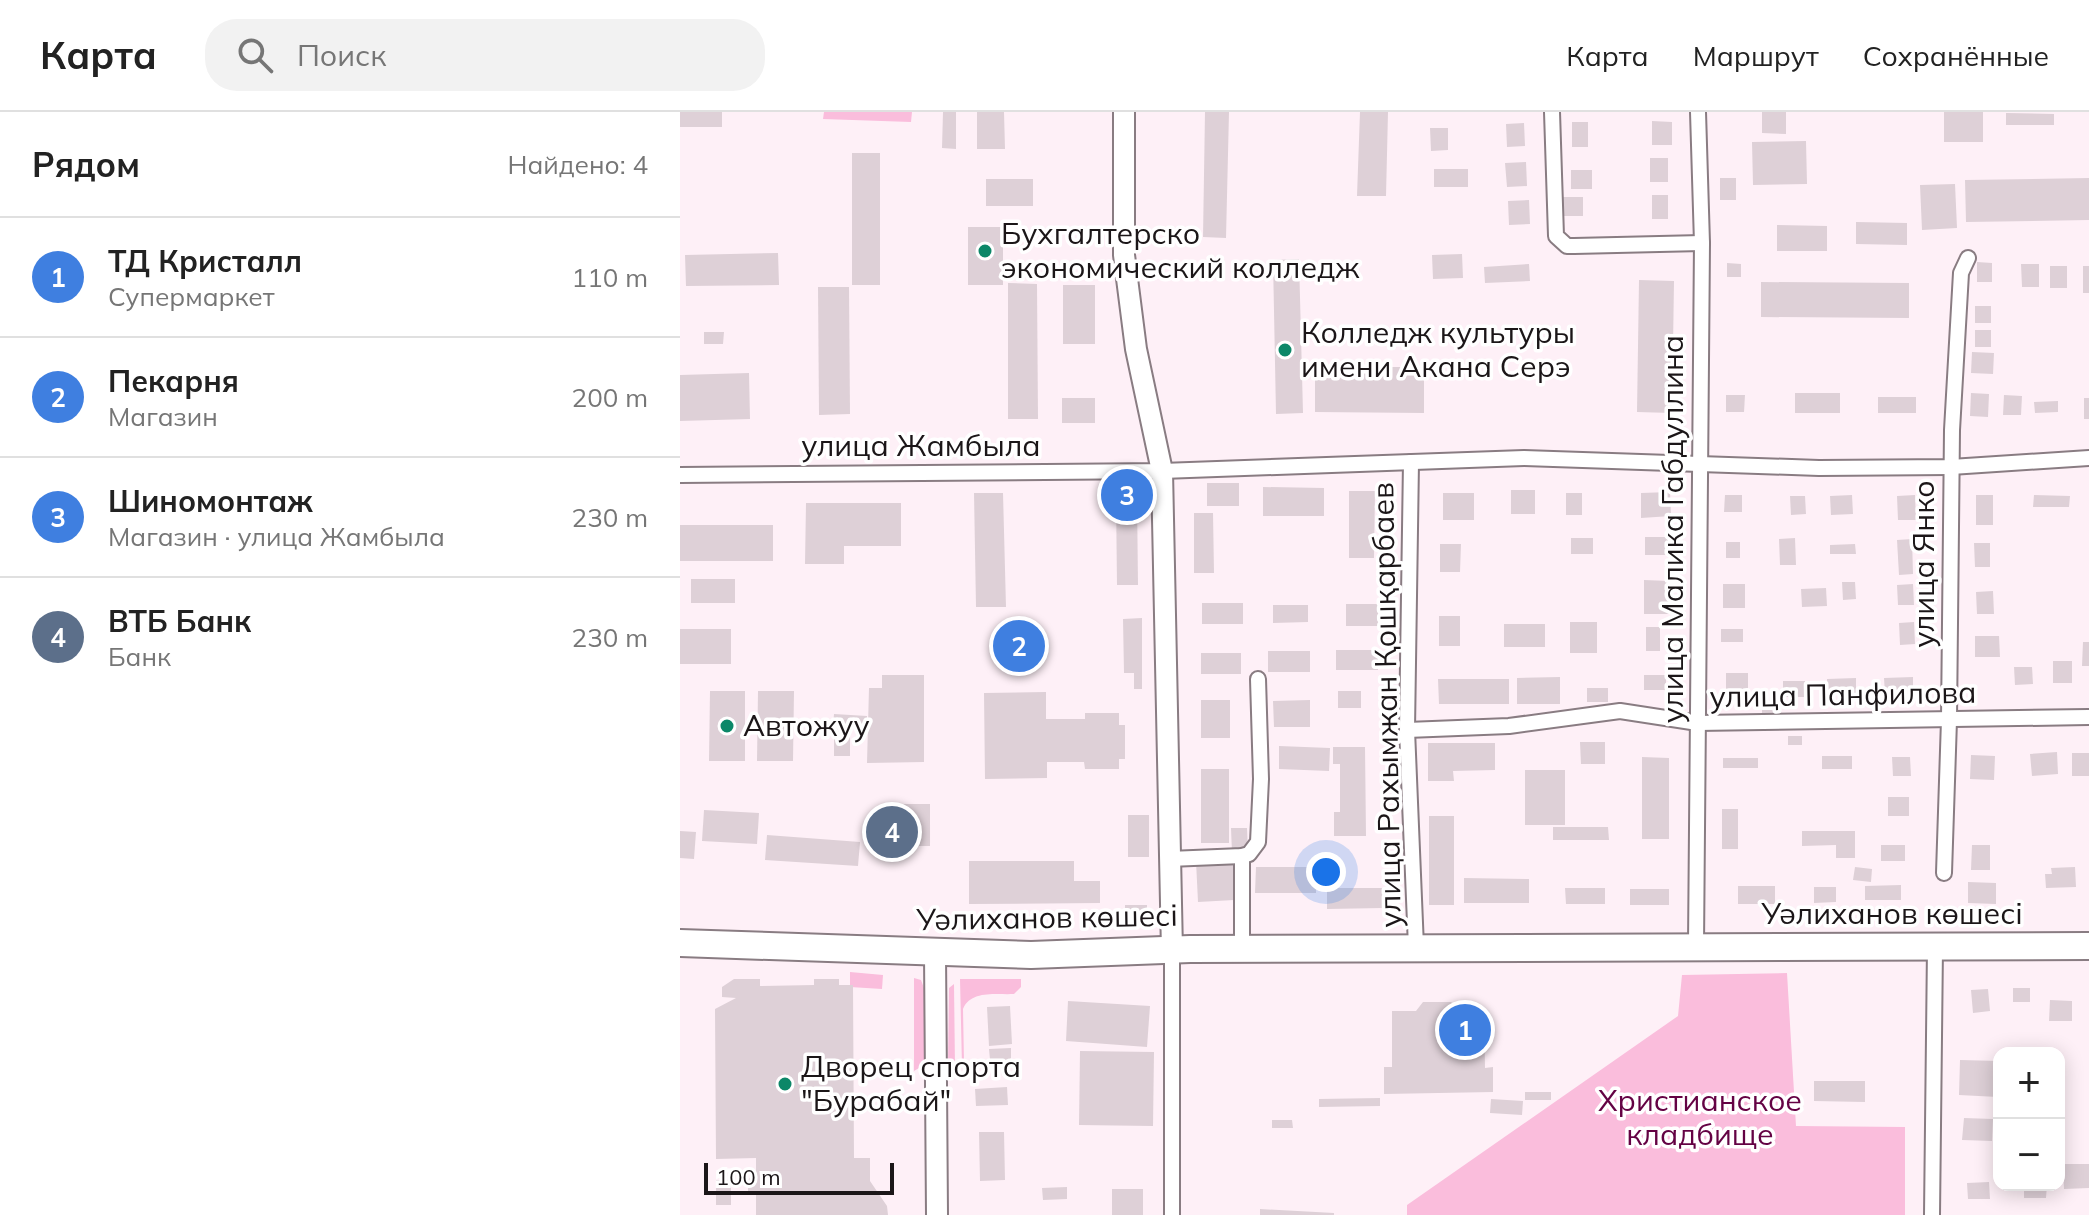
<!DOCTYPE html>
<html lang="ru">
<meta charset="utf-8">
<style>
body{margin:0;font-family:Mulish,sans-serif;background:#f2f2f2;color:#222}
.controls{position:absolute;right:24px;bottom:24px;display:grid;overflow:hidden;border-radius:16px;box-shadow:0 4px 20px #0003}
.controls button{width:72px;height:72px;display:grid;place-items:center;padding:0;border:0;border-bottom:2px solid #e0e0e0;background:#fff;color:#222;font:40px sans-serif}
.scale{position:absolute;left:24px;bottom:20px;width:190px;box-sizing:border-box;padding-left:8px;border:4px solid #1b1618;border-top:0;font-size:22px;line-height:28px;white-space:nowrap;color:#1b1618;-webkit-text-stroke:6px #fff;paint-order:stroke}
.you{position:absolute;left:646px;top:760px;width:28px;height:28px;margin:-20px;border:6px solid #fff;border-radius:50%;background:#1a73e8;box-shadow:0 0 0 12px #1a73e833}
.badge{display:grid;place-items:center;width:52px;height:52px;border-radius:50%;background:#2563eb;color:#fff;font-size:26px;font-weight:700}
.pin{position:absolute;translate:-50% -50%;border:4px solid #fff;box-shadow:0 2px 8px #0006}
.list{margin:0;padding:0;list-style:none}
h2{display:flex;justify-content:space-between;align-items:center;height:104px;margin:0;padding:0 32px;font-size:34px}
h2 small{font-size:26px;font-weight:400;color:#767676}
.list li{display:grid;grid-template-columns:52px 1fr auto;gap:24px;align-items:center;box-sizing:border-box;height:120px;padding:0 32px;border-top:2px solid #e0e0e0}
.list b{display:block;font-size:30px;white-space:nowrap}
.list p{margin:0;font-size:26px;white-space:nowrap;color:#767676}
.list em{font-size:26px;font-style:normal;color:#767676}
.icon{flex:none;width:44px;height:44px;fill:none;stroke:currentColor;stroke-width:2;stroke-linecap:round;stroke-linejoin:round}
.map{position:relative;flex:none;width:1409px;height:1103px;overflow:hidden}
header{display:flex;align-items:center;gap:48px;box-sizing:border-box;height:112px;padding:0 40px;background:#fff;border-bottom:2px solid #e0e0e0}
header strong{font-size:38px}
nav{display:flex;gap:44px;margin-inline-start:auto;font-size:28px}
.search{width:560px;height:72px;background:#f2f2f2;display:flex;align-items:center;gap:20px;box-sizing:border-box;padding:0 28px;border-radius:32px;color:#767676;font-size:30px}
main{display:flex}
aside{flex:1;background:#fff}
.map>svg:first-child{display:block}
</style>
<header>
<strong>Карта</strong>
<div class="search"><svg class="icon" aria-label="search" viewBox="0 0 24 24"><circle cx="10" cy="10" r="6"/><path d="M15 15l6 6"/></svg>Поиск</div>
<nav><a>Карта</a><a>Маршрут</a><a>Сохранённые</a></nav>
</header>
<main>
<aside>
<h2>Рядом<small>Найдено: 4</small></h2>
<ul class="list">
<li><span class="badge" style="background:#3f7fe0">1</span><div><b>ТД Кристалл</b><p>Супермаркет</p></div><em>110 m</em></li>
<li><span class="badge" style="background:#3f7fe0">2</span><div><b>Пекарня</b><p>Магазин</p></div><em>200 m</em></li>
<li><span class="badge" style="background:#3f7fe0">3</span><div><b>Шиномонтаж</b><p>Магазин · улица Жамбыла</p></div><em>230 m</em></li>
<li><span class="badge" style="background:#5c6f8a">4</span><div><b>ВТБ Банк</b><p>Банк</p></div><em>230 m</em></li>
</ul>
</aside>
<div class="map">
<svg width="1409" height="1103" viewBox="0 0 1409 1103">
<rect width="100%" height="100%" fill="#fef0f7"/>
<g fill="#fabddc">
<path d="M144,0h88l-1,10 -88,-3z"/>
<path d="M170,860l33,3 -1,14 -32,-2z"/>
<path d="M1107,861l9,153 109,1v88h-498v-10l271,-189 4,-41z"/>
<path d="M234,866l7,2 3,8v77l-10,6z"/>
<path d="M280,867h61v8l-7,7c-18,1 -43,-4 -51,15l1,53 -2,4z"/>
<path d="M274,872l1,83 -7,-3 1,-76z"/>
</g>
<g fill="#ded0d7">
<rect x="0" y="0" width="42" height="15"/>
<path d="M263,0h13v37l-14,-1z"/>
<path d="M297,0h27l1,37h-28z"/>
<path d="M525,0h24l-3,126 -23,-1z"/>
<path d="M680,0h28l-2,84h-29z"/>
<path d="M1082,0h24v22l-24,-1z"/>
<rect x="1264" y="0" width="39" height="30"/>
<path d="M1326,1l48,1v11h-48z"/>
<path d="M972,9l20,1v23h-20z"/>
<rect x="892" y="10" width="16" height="25"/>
<path d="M844,11l1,23 -18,1 -1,-23z"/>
<path d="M750,16h18v22l-17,1z"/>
<path d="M1126,29l1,43 -54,1 -1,-43z"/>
<rect x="172" y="41" width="28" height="132"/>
<rect x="970" y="46" width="18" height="24"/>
<path d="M846,50l1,24 -20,1 -2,-24z"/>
<rect x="754" y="57" width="34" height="18"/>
<rect x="891" y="58" width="21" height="19"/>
<rect x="1040" y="66" width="16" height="22"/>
<path d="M1409,66v42l-123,2 -1,-42z"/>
<rect x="306" y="67" width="47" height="27"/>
<path d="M1275,72l2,44 -35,2 -2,-45z"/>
<rect x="972" y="83" width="16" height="24"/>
<rect x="879" y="85" width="24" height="19"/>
<path d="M849,88l1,24 -21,1 -1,-24z"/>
<path d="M1176,110l51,1v22l-51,-1z"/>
<path d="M1097,113l50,1v25h-50z"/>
<rect x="288" y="115" width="35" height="58"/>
<path d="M98,141l1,32 -93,1 -1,-31z"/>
<path d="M782,142l1,24 -30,1 -1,-24z"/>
<path d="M619,147l4,154 -27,1 -3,-154z"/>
<path d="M1297,150l15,1v19h-15z"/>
<path d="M1047,151l14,1v13h-14z"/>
<path d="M849,152l1,17 -45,2 -1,-16z"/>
<path d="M1341,152h18v23h-17z"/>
<rect x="1370" y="154" width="17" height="22"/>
<rect x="1403" y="154" width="6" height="27"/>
<path d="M959,168l35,1 -2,132 -35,-1z"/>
<path d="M1081,170l148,1v35l-148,-1z"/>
<path d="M328,171l29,1 1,135h-30z"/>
<rect x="383" y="173" width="32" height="59"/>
<path d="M138,175h31l1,127 -31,1z"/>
<rect x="1295" y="194" width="16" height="17"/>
<rect x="1295" y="218" width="16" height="17"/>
<path d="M24,220h20l-1,12h-19z"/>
<path d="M1292,240l22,1 -1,21 -22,-1z"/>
<path d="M635,255h109v46l-109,-1z"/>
<path d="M69,261l1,46 -70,2v-46z"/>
<rect x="1115" y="281" width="45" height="20"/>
<path d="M1291,281l18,1 -1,23 -18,-1z"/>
<path d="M1046,283h19l-1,17h-18z"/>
<path d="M1324,283l18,1 -1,19h-18z"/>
<rect x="1198" y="285" width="38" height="16"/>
<rect x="382" y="286" width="33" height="25"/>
<rect x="1404" y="286" width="5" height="21"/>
<path d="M1378,289v11l-23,1 -1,-11z"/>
<rect x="527" y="371" width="32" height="23"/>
<path d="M583,375l61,1v28h-61z"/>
<rect x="831" y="378" width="24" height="24"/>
<path d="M669,379h26l-1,67h-25z"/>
<path d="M990,380l1,24 -30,2v-25z"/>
<path d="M294,381h29l3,114h-30z"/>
<rect x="763" y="381" width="31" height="27"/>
<rect x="886" y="381" width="16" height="22"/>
<path d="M1045,383h17v17h-18z"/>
<path d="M1172,383l1,19 -22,1 -1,-19z"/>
<path d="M1235,383l1,25h-18l-1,-24z"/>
<rect x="1296" y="383" width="17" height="30"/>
<path d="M1354,383l36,1 -1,11h-36z"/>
<path d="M436,384h21l1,89h-21z"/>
<path d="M1110,384h15l1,18 -15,1z"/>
<path d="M126,391h95v43h-57v18h-39z"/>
<path d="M514,401h19l1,60h-20z"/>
<rect x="0" y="413" width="93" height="36"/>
<rect x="965" y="425" width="23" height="18"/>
<rect x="891" y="426" width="22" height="16"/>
<path d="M1115,426l1,27h-16l-1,-26z"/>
<path d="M1232,427l1,35 -14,1 -2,-35z"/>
<rect x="1046" y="430" width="14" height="16"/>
<path d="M1294,431h16v24h-15z"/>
<path d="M760,432h21l-1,28h-20z"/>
<path d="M1175,432l1,10h-26v-9z"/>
<rect x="11" y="467" width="44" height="24"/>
<path d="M964,468l25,1v33h-25z"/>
<path d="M1162,470h13l1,17 -13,1z"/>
<rect x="1043" y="472" width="22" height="24"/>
<path d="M1233,472l1,21h-16l-1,-20z"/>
<path d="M1146,476l1,18 -25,1 -1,-18z"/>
<path d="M1313,479l1,23h-17l-1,-22z"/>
<rect x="522" y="491" width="41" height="21"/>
<rect x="666" y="492" width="32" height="22"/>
<path d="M593,493h35v17l-35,1z"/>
<rect x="759" y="504" width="21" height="30"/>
<path d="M462,506v71h-8v-16h-10l-1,-54z"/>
<rect x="890" y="510" width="27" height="31"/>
<path d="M1234,510l1,22 -15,1 -1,-22z"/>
<path d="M330,511h19v46h-20z"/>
<rect x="824" y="512" width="41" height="23"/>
<rect x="966" y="515" width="14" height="24"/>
<rect x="0" y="517" width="51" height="35"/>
<rect x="1041" y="517" width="22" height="13"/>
<path d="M1295,524h24l1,21h-25z"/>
<path d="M1403,530h6v24h-7z"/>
<rect x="656" y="538" width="42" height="20"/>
<rect x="588" y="539" width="42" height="21"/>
<rect x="521" y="541" width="40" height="21"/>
<rect x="1373" y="549" width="19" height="22"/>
<path d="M1334,555h18l1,17 -18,1z"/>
<rect x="1046" y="561" width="22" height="17"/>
<path d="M202,563h42v87l-57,1 2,-75h13z"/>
<rect x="964" y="563" width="22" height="15"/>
<path d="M880,565v27h-43v-26z"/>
<path d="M1233,565v17l-28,1 -1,-17z"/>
<path d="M1176,566v16h-29v-15z"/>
<path d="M758,567h71v25h-70z"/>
<path d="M1103,569h22l1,16h-23z"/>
<rect x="907" y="576" width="21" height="14"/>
<path d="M30,579h35v70h-36z"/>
<path d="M78,579h36l-1,70h-36z"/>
<rect x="658" y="579" width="23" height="17"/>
<path d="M366,580v27h39v-6h34v12h6v34h-6v10h-34l-1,-7h-37v16l-62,1 -1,-86z"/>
<rect x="521" y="588" width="29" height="38"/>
<path d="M630,588v27h-36l-1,-26z"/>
<path d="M1082,595h19l-1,6h-18z"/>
<path d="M154,602l33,2v10l-34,-1z"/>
<path d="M154,616l16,1v27h-16z"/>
<rect x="1108" y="624" width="14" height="9"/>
<path d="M900,630h25v22h-24z"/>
<path d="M748,631h67v27l-42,1 1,10h-26z"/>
<path d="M599,634l51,2 -1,23 -50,-2z"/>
<path d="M653,635h32l1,89h-32v-24h6v-48h-7z"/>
<path d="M1377,640l1,22 -26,2 -2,-22z"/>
<rect x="1392" y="641" width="17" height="23"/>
<path d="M1291,643l24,1 -1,24 -24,-1z"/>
<rect x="1142" y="644" width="30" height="13"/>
<path d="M962,645l27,1v81h-27z"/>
<path d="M1212,645h18l1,19h-18z"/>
<rect x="1043" y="646" width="35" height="10"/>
<rect x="521" y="657" width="28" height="74"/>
<rect x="845" y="658" width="40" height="55"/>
<rect x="1208" y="685" width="21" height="19"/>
<path d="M215,692h35v42h-36z"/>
<rect x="1042" y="697" width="16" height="40"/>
<path d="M24,698l55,3 -2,31 -55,-3z"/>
<rect x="448" y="703" width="21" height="42"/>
<rect x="749" y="704" width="25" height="89"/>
<path d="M873,715h55l1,13h-56z"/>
<path d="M551,716h16l1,25h-16z"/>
<path d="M0,719l16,1 -2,27 -14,-1z"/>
<path d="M1122,719h53v27h-19v-13l-34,1z"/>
<path d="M87,723l93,7 -2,24 -93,-6z"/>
<rect x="1201" y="733" width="24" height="16"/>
<path d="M1292,733h18v25h-19z"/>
<path d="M553,747l1,41 -36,2 -2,-41z"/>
<path d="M289,749h105v20h26v22l-131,1z"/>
<path d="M576,755h60v26h-61z"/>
<path d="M1175,755l17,2 -1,13 -18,-2z"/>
<path d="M1395,755l1,20 -30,1 -1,-14h7l-1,-6z"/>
<path d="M784,766l65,1v24h-65z"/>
<path d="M1288,770l28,1v21l-28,-1z"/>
<path d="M1221,773v15h-36v-14z"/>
<rect x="1058" y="774" width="37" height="18"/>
<path d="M1134,775h22v15l-22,1z"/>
<path d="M647,776h56v20l-56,1z"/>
<path d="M885,776h40v16h-39z"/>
<rect x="950" y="777" width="39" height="16"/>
<rect x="445" y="793" width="22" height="15"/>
<path d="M54,867h26v7l54,-1v-6h25v6h14l1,173h16v23l17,25 1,9h-132v-23h-8v-12l8,-10v-12l-40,1 -1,-150 21,-11 -14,-1v-10z"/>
<rect x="1333" y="876" width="17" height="14"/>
<path d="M1308,877l2,22 -17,2 -2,-23z"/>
<path d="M1370,888l22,1v20h-23z"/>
<path d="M388,889l82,5 -3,41 -81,-6z"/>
<path d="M743,890h28l8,8h25l1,58 8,-1v25l-109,2v-27h8v-56h24z"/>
<path d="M330,894l2,38 -23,2 -2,-39z"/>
<path d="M331,936v10l-6,8 -10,1 -5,-7 -1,-11z"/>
<path d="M400,939l74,1 -1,74 -74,-1z"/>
<path d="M1280,948l39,1 -1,36 -39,-2z"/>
<path d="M1134,969h51v21l-51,-1z"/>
<path d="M327,975l1,18 -32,1 -1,-17z"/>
<rect x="845" y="980" width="26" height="8"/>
<path d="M700,986v8l-61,1v-8z"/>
<path d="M811,987l32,2 -1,14 -32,-2z"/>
<path d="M1284,1006l29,1 -1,22 -30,-1z"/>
<path d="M592,1008h20l1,8h-21z"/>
<path d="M299,1020h25l1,48 -25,1z"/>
<path d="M1383,1052h26v24l-25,1z"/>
<rect x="36" y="1068" width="15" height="25"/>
<path d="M1309,1070l1,17h-22l-1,-16z"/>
<path d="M1344,1073h23l-1,13h-22z"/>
<path d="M387,1075v12l-24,1 -1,-12z"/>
<rect x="432" y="1077" width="31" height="26"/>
<path d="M580,1097l74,4v2h-74z"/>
</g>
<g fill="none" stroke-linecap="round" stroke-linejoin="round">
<g stroke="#897c82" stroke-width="18">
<g id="street">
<path d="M872,0l4,124 11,10h7l128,-3"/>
<path d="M731,350l-4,268 9,217"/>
<path d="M0,363l482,-4 362,-13 295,10 132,-1 138,-9"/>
<path d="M727,618l102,-4 111,-15 78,12 391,-6"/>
<path d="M489,747l73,-3 7,-2 9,-12 3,-63 -3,-100"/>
<path d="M1264,761l5,-153 3,-290 9,-157 7,-15"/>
<path d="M1016,834l6,-703 -4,-131"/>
<path d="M562,836v-92"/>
<path d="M492,839v264"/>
<path d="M1252,1103l3,-268"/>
</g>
</g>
<g stroke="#897c82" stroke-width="24">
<g id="secondary">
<path d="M444,0v143l12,94 26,122 10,480"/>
<path d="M255,841l2,262"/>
</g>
</g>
<g stroke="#897c82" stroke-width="30">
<path id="highway" d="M0,831l351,12 159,-6 899,-3"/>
</g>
<use href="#street" stroke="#fff" stroke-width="14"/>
<use href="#secondary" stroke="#fff" stroke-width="20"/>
<use href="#highway" stroke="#fff" stroke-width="26"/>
</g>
<g fill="#0c8768" stroke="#fff" stroke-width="3">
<circle cx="305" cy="139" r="8"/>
<circle cx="605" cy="238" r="8"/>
<circle cx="47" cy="614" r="8"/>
<circle cx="105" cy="972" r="8"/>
</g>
<g text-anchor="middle" stroke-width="7" stroke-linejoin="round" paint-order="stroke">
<g font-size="30" fill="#1b1618" stroke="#fff" text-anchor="start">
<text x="321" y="132">Бухгалтерско<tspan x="321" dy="34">экономический колледж</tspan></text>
<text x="621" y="231">Колледж культуры<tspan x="621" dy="34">имени Акана Серэ</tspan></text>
<text x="63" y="624">Автожуу</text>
<text x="121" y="965">Дворец спорта<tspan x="121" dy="34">"Бурабай"</tspan></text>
</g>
<g font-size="30" fill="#1b1618" stroke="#fff">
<text x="241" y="344">улица Жамбыла</text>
<text transform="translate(993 417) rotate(-90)" y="10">улица Малика Габдуллина</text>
<text transform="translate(1244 452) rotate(-90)" y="10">улица Янко</text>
<text transform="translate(1163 583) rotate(-1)" y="10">улица Панфилова</text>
<text transform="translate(707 593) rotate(-91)" y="10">улица Рахымжан Қошқарбаев</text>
<text x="1212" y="812">Уәлиханов көшесі</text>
<text transform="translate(367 806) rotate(-1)" y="10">Уәлиханов көшесі</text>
</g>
<g font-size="30" fill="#640244" stroke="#fff">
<text x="1020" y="999">Христианское<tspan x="1020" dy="34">кладбище</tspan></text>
</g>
</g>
</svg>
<div class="controls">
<button>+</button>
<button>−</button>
</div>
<div class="scale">100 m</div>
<div class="you"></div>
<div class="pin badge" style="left:785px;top:918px;background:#3f7fe0">1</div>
<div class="pin badge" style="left:339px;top:534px;background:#3f7fe0">2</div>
<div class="pin badge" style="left:447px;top:383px;background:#3f7fe0">3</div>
<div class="pin badge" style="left:212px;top:720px;background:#5c6f8a">4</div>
</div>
</main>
